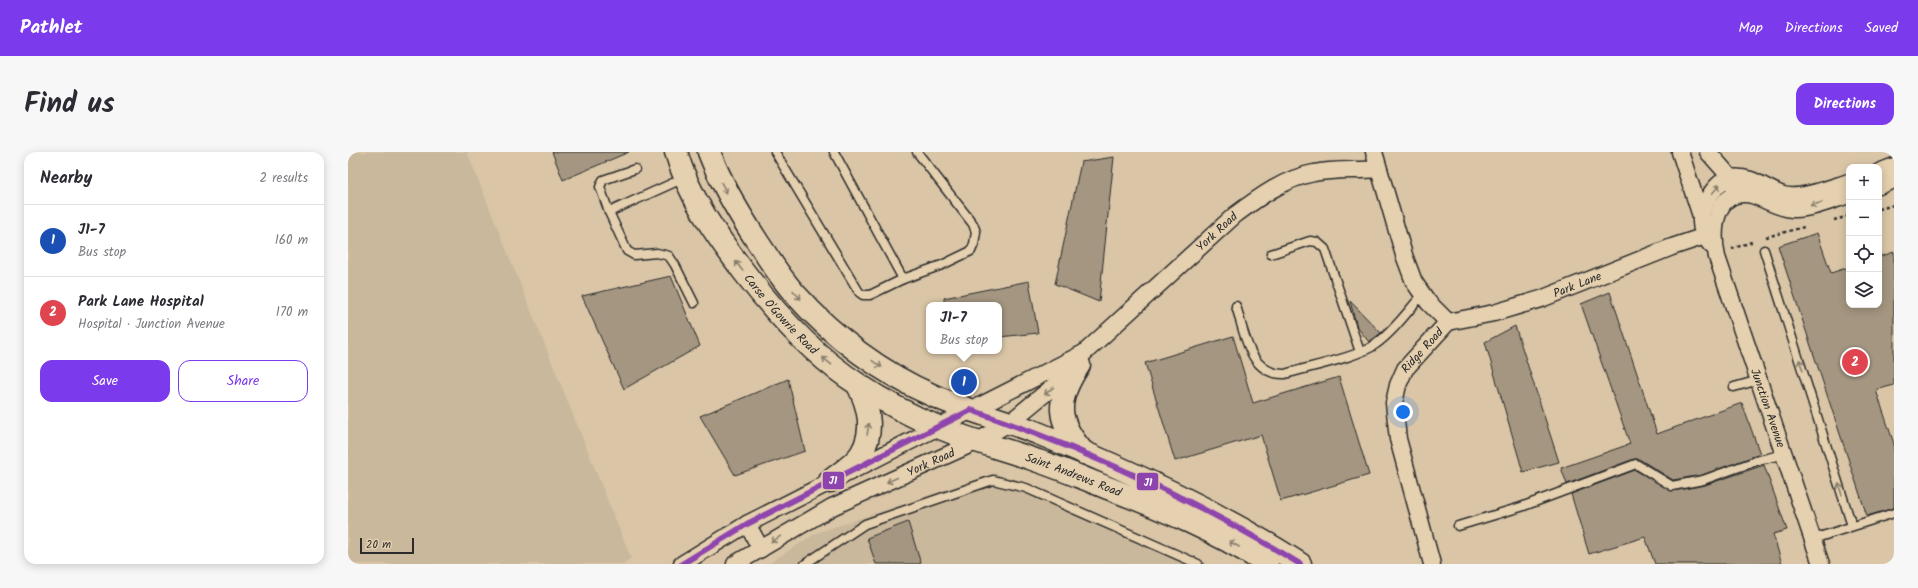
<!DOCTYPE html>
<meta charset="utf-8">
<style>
body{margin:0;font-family:Kalam,sans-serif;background:#f7f7f7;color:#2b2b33}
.controls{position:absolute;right:12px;top:12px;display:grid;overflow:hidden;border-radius:8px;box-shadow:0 2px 10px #0003}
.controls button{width:36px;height:36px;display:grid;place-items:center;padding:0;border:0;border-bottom:1px solid #e1e1e2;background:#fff;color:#2b2b33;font:20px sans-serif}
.scale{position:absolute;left:12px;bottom:10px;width:54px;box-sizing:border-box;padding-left:4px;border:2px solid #2b2b2b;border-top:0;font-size:11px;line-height:14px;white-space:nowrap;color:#2b2b2b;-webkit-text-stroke:3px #e5d0af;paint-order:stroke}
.you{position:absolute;left:1055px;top:260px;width:14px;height:14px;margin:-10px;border:3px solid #fff;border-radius:50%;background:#1a73e8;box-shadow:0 0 0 6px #1a73e833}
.badge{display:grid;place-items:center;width:26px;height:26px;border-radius:50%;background:#7c3aed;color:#fff;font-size:13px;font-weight:700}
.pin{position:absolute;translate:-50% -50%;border:2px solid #fff;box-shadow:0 1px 4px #0006}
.popup{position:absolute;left:578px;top:150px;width:76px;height:52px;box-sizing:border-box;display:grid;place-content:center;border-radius:8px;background:#fff;filter:drop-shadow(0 1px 3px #0005);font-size:13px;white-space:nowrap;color:#7c7c81}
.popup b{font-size:15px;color:#2b2b33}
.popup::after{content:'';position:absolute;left:50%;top:100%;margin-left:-8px;border:8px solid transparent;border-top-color:#fff}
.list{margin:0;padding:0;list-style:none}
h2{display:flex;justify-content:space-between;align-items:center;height:52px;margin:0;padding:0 16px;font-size:17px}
h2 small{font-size:13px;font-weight:400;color:#7c7c81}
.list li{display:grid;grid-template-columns:26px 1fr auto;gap:12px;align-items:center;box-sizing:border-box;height:72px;padding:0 16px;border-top:1px solid #e1e1e2}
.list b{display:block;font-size:15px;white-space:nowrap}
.list p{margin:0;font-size:13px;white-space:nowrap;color:#7c7c81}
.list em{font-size:13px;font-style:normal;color:#7c7c81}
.actions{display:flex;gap:8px;padding:12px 16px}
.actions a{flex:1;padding:9px 0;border:1px solid #7c3aed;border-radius:12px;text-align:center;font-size:14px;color:#7c3aed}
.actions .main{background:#7c3aed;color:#fff}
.icon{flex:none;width:22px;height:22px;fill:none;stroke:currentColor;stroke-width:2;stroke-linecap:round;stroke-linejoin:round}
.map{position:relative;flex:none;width:1546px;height:412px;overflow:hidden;border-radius:12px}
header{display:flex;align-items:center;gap:24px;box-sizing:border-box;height:56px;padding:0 20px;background:#7c3aed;color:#fff}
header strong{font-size:19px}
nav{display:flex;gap:22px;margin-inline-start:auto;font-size:14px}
.intro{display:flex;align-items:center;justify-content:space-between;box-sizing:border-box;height:96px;padding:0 24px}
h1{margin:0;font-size:28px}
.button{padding:10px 18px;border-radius:12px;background:#7c3aed;color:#fff;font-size:14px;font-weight:700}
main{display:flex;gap:24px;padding:0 24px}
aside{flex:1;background:#fff;border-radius:12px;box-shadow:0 2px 10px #0003}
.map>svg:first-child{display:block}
</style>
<header>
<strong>Pathlet</strong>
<nav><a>Map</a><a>Directions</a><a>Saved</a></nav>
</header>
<div class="intro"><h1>Find us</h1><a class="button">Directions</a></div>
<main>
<aside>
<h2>Nearby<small>2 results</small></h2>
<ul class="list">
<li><span class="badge" style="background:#1a4fb4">1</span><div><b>J1-7</b><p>Bus stop</p></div><em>160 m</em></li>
<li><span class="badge" style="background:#e0444e">2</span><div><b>Park Lane Hospital</b><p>Hospital · Junction Avenue</p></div><em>170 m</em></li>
</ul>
<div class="actions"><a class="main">Save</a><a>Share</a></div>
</aside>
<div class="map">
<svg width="1546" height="412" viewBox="0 0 1546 412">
<rect width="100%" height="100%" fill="#dac6a7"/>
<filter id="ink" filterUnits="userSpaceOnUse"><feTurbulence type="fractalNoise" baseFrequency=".025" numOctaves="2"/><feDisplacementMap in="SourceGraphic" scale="8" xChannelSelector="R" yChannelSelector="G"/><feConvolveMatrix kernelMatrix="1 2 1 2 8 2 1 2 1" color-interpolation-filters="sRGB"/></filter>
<g filter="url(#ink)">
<g fill="#cab89c">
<path d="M0,0h119l164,406 -8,6h-275z"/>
<path d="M647,321l194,91h-421l48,-31z"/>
</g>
<g fill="#a49681" stroke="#2b2b2b">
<path d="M204,0h77l-66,28z"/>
<path d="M766,5l-15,145 -44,-18 26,-122z"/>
<path d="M1469,81l14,40 18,-6v38h30v-48l15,-5v133l-18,5 18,54v64l-27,8 -89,-270z"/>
<path d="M323,124l29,70 -76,43 -42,-93z"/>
<path d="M681,129l9,52 -39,4v-32h-55v-7z"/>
<path d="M1262,140l47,142 85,-31 18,51 -58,21 -29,5 -34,-21h-5l-67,25 -6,-16 69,-24 -49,-140z"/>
<path d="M1002,149l31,32 -12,9 -12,-15z"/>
<path d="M1167,174l44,136 -36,10 -38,-130z"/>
<path d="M885,184l20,67 86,-26 30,98 -88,26 -20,-66 -86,26 -30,-98z"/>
<path d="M440,227l17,72 -70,24 -35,-59z"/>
<path d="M1416,313l23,65 -14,4 9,30h-127l-10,-27 -56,17 -18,-60 64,-24 38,21 32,-6z"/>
<path d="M560,370l13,42h-45l-9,-26z"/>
</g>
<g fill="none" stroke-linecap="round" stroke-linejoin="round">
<g stroke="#2b2b2b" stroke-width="11">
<g id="service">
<path d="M427,0l84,140 4,3h7l33,-16"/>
<path d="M486,0l69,127 39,-14 29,-14 3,-7 2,-12 -3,-8 -56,-72"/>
<path d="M287,17l-32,11 -3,7 9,25 75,-34"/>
<path d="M261,60l18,39 7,4 23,-2 12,3 6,9 19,38"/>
<path d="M1416,98l88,276"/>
<path d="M923,102l39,-13 7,1 8,7 35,103"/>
<path d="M888,154c9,28 13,69 49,68 23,-7 74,-17 91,-30 18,-13 32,-33 47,-50"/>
<path d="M1386,235l25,-7"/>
<path d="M1110,374l63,-19 115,-43 36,22 31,-6 53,-19 28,-7"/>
<path d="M1465,387l81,-26"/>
<path d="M457,412l60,-40 128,-44 33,8 172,76"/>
</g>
</g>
<g stroke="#2b2b2b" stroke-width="19">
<g id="minor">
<path d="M1026,0l30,103 10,27 14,20 20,20"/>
<path d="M1332,0l21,64"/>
<path d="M1360,0l23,26 3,9"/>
<path d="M1531,20l15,-6"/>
<path d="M1531,34l15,-6"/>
<path d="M1363,93c-7,-8 -11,-16 -10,-27 1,-14 16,-38 30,-40 19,-4 36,12 52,17 17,5 49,-8 66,-13"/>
<path id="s1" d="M1100,170l46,-9 47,-14 131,-52 42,-14"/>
<path d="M399,372l14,25"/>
<path id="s2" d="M334,412l65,-40 337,-171 151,-138c23,-17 50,-37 79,-42 20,-4 43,-2 64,-4"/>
<path id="s3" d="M387,412l97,-57 146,-66 31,-18 62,-51"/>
<path id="s4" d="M1084,412l-34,-125 -4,-36 4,-18 7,-16 43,-47"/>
<path d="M1473,412l-104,-307c-6,-25 -3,-70 35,-62 13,4 26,13 40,14 18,1 40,-9 57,-14"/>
</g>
</g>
<g stroke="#2b2b2b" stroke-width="25">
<g id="secondary">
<path id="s5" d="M328,0c13,45 40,83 68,120 32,42 71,85 115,113 24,16 52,31 79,42 33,14 67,22 100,34 24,8 47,18 70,27 55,21 110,44 159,76"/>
<path d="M361,0c12,32 29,60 48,89 12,18 24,38 39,54 37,42 87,79 138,101 34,15 71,24 106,38 90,37 178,77 260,130"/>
<path d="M731,213c-24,36 -23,56 5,88"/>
<path d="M482,329c10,-8 24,-16 31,-27 14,-23 8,-47 -3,-69"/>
</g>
</g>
<g stroke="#2b2b2b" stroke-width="2.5" stroke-dasharray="3 3" stroke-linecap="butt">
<path d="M1531,57l15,-4"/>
<path d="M1486,68l15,-4"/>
<path d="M1418,85l38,-10"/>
<path d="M1384,97l22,-8"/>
</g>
<use href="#service" stroke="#e5d0af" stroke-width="8"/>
<use href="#minor" stroke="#e5d0af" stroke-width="16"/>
<use href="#secondary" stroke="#e5d0af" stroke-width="22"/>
<g stroke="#e5d0af" stroke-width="9">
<path id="bus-1" d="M334,412l65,-40 224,-114c116,40 225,90 329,154"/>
</g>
<use href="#bus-1" stroke="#8e44ad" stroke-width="6"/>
</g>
<defs><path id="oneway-shaft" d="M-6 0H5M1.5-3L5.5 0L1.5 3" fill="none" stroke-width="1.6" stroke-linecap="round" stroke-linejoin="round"/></defs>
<g stroke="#887e6d">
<use href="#oneway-shaft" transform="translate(376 36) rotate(63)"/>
<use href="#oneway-shaft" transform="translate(1368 37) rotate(-50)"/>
<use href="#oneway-shaft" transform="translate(1468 52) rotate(165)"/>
<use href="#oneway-shaft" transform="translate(391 114) rotate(-127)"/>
<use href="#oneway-shaft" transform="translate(449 143) rotate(48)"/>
<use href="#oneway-shaft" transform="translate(479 209) rotate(-141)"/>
<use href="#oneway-shaft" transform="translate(529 212) rotate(34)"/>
<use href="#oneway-shaft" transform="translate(1453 213) rotate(-108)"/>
<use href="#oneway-shaft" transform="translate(701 239) rotate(140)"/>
<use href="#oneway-shaft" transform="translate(520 277) rotate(-82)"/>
<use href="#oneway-shaft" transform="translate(544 328) rotate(156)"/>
<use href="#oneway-shaft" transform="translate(1492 337) rotate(-108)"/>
<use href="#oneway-shaft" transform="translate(428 387) rotate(149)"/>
<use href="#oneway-shaft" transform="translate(886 392) rotate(-150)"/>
</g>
</g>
<g text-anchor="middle" stroke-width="4" stroke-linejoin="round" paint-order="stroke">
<g font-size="12" fill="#2b2b2b" stroke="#e5d0af">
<text dy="4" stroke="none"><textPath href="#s2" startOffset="634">York Road</textPath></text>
<text dy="4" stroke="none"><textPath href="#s1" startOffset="135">Park Lane</textPath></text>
<text dy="4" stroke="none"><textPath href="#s5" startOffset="195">Carse O'Gowrie Road</textPath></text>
<text dy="4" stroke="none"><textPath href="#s4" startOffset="227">Ridge Road</textPath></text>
<text transform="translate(1420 256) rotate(71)" y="4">Junction Avenue</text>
<text dy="4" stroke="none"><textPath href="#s3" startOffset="221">York Road</textPath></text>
<text dy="4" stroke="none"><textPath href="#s5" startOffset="534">Saint Andrews Road</textPath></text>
</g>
</g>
<g stroke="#e5d0af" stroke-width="1.5">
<rect x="474" y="319" width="23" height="19" rx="4" fill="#8e44ad"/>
<rect x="788" y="320" width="23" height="19" rx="4" fill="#8e44ad"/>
</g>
<g font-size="11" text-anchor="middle" font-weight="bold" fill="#fff">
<text x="485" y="332">J1</text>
<text x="800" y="334">J1</text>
</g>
</svg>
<div class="controls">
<button>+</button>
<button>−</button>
<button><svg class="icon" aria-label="locate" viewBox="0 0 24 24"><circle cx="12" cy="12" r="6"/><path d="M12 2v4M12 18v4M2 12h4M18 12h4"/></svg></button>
<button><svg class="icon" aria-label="layers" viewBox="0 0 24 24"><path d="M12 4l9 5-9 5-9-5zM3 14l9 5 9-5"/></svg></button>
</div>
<div class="scale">20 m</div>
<div class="you"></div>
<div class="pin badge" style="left:616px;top:230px;background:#1a4fb4">1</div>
<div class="popup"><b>J1-7</b>Bus stop</div>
<div class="pin badge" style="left:1507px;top:210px;background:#e0444e">2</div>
</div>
</main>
